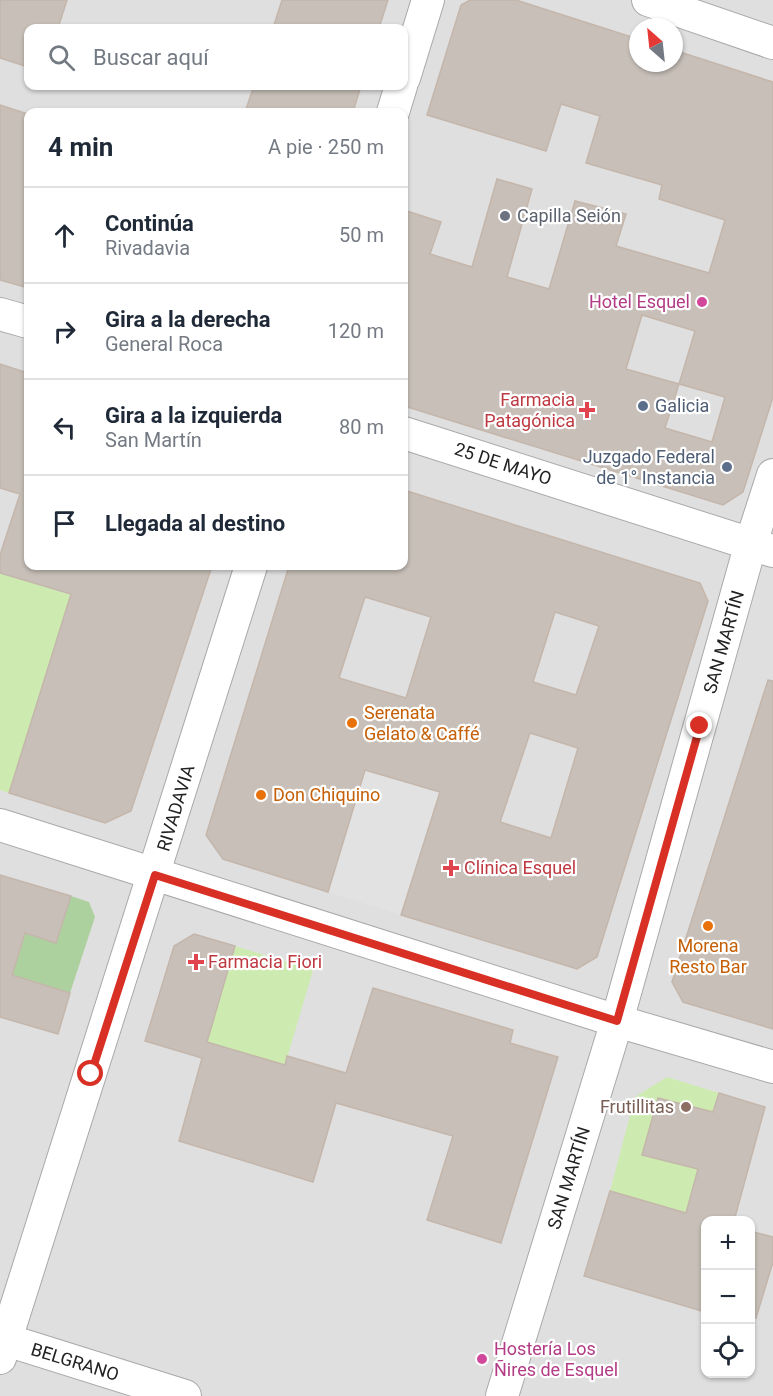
<!DOCTYPE html>
<html lang="es">
<meta charset="utf-8">
<style>
body{margin:0;font-family:Roboto,sans-serif;background:#f6f6f7;color:#1f2937}
.controls{position:absolute;right:18px;bottom:18px;display:grid;overflow:hidden;border-radius:12px;box-shadow:0 2px 4px #0004}
.controls button{width:54px;height:54px;display:grid;place-items:center;padding:0;border:0;border-bottom:2px solid #e0e1e3;background:#fff;color:#1f2937;font:30px sans-serif}
.compass{position:absolute;left:629px;top:18px;width:54px;height:54px;border-radius:50%;background:#fff;box-shadow:0 2px 4px #0004;rotate:333deg}
.stop{position:absolute;width:18px;height:18px;margin:-14px;border:4px solid #d93025;border-radius:50%;background:#fff}
.stop.end{background:#d93025;border-color:#fff;box-shadow:0 2px 6px #0008}
.list{margin:0;padding:0;list-style:none}
h2{display:flex;justify-content:space-between;align-items:center;height:78px;margin:0;padding:0 24px;font-size:26px}
h2 small{font-size:20px;font-weight:400;color:#747a83}
.list li{display:grid;grid-template-columns:39px 1fr auto;gap:18px;align-items:center;box-sizing:border-box;height:96px;padding:0 24px;border-top:2px solid #e0e1e3}
.list b{display:block;font-size:22px;white-space:nowrap}
.list p{margin:0;font-size:20px;white-space:nowrap;color:#747a83}
.list em{font-size:20px;font-style:normal;color:#747a83}
.icon{flex:none;width:33px;height:33px;fill:none;stroke:currentColor;stroke-width:2;stroke-linecap:round;stroke-linejoin:round}
.map{position:relative;flex:none;width:773px;height:1396px;overflow:hidden}
.search{position:absolute;background:#fff;box-shadow:0 2px 4px #0004;left:24px;top:24px;width:384px;height:66px;display:flex;align-items:center;gap:15px;box-sizing:border-box;padding:0 21px;border-radius:12px;color:#747a83;font-size:22px}
.panel{position:absolute;background:#fff;box-shadow:0 2px 4px #0004;left:24px;top:108px;width:384px;height:462px;border-radius:12px}
.map>svg:first-child{display:block}
</style>
<div class="map">
<svg width="773" height="1396" viewBox="0 0 773 1396">
<rect width="100%" height="100%" fill="#f2efe9"/>
<path fill="#e0dfdf" fill-rule="evenodd" d="M0,0h773v1396h-773zM638,27h36v36h-36zM28,28h376v58h-376zM28,112h376v454h-376zM706,1220h44v154h-44z"/>
<g fill="#cdebb0">
<path d="M0,573l71,22 -62,198 -9,-3z"/>
<path d="M235,946l78,24 -57,194 -29,-8 28,-99 -48,-15z"/>
<path d="M667,1077l52,16 -6,19 -55,-14 -15,56 55,15 -12,44 -76,-22 25,-94z"/>
</g>
<path fill="#add19e" d="M71,896l18,6 6,15 -25,76 -58,-18 13,-42 32,8z"/>
<path fill="#e2e2e2" d="M365,770l75,22 -39,123 -73,-23z"/>
<g fill="#c7bfb8" stroke="#c4b6ab" stroke-width="1.5" fill-rule="evenodd">
<path d="M0,0h67l-9,28h-30v39l-28,-9z"/>
<path d="M282,0h106l-9,28h-106z"/>
<path d="M470,0h46l122,39v24h36v-13l99,32v315l-30,95 -20,13 -319,-99v-196l37,12 -11,32 42,13 25,-88 35,10 -25,88 42,12 26,-88 51,13 -10,32 93,27 16,-53 -66,-21 3,-14 -76,-22 14,-47 -39,-12 -15,47 -119,-36 34,-110zM642,315l53,16 -16,53 -53,-15zM679,384l46,13 -13,45 -47,-14z"/>
<path d="M254,86h107l-8,26h-108z"/>
<path d="M0,105l28,9v174l-28,-8z"/>
<path d="M0,364l28,9v193h184l-81,245 -26,12 -96,-30 62,-199 -71,-21v-18l20,-61 -20,-6z"/>
<path d="M404,490l296,93 8,18 -111,356 -20,12 -176,-54 39,-123 -75,-22 -37,122 -105,-33 -17,-24 83,-269h115zM365,597l66,20 -25,81 -67,-20zM555,612l44,14 -23,69 -43,-13zM530,733l48,15 -27,90 -51,-16z"/>
<path d="M768,680l5,1v348l-90,-27 -11,-20z"/>
<path d="M0,875l71,21 -15,47 -31,-10 -13,42 58,18 -12,41 -58,-17z"/>
<path d="M194,934l41,12 -28,96 78,23 2,-9 59,17 27,-85 140,42 -3,13 48,14 -57,186 -74,-23 26,-84 -117,-33 -23,79 -134,-41 23,-83 -57,-17 29,-95z"/>
<path d="M719,1093l46,14 -31,114h-29v91l-121,-36 26,-85 76,22 12,-44 -56,-14 16,-57 55,14z"/>
<path d="M750,1231l23,6v25l-17,56 -6,-1z"/>
</g>
<g fill="none" stroke-linecap="round" stroke-linejoin="round">
<g stroke="#a9a9a9" stroke-width="34">
<g id="minor">
<path d="M648,0l125,43"/>
<path d="M404,78l24,-78"/>
<path d="M393,112l8,-26"/>
<path d="M0,314l28,8"/>
<path d="M404,433l369,118"/>
<path d="M0,825l617,196 156,46"/>
<path d="M0,1338l185,58"/>
<path d="M0,1358l251,-792"/>
<path d="M502,1396l115,-375 134,-478 22,-68"/>
</g>
</g>
<use href="#minor" stroke="#fff" stroke-width="32"/>
</g>
<g fill="none" stroke-linecap="round" stroke-linejoin="round">
<path stroke="#d93025" stroke-width="8" d="M91,1074l64,-199 462,146 83,-295"/>
</g>
<circle fill="#6b7280" stroke="#fff" stroke-width="2" cx="505" cy="216" r="6"/>
<g fill="#d1479c" stroke="#fff" stroke-width="2">
<circle cx="702" cy="302" r="6"/>
<circle cx="482" cy="1359" r="6"/>
</g>
<g fill="#5c6f8a" stroke="#fff" stroke-width="2">
<circle cx="643" cy="406" r="6"/>
<circle cx="727" cy="467" r="6"/>
</g>
<g fill="#e0444e" stroke="#fff" stroke-width="2">
<path d="M584 401h6v6h6v6h-6v6h-6v-6h-6v-6h6z"/>
<path d="M448 859h6v6h6v6h-6v6h-6v-6h-6v-6h6z"/>
<path d="M193 953h6v6h6v6h-6v6h-6v-6h-6v-6h6z"/>
</g>
<g fill="#e8710a" stroke="#fff" stroke-width="2">
<circle cx="352" cy="723" r="6"/>
<circle cx="261" cy="795" r="6"/>
<circle cx="708" cy="926" r="6"/>
</g>
<circle fill="#8d6e63" stroke="#fff" stroke-width="2" cx="686" cy="1107" r="6"/>
<g text-anchor="middle" stroke-width="4.5" stroke-linejoin="round" paint-order="stroke">
<g font-size="18" fill="#5b616d" stroke="#fff" text-anchor="start">
<text x="517" y="222">Capilla Seión</text>
</g>
<g font-size="18" fill="#b23c85" stroke="#fff" text-anchor="end">
<text x="690" y="308">Hotel Esquel</text>
<text x="494" y="1355" text-anchor="start">Hostería Los<tspan x="494" dy="21">Ñires de Esquel</tspan></text>
</g>
<g font-size="18" fill="#be3a42" stroke="#fff" text-anchor="start">
<text x="575" y="406" text-anchor="end">Farmacia<tspan x="575" dy="21">Patagónica</tspan></text>
<text x="464" y="874">Clínica Esquel</text>
<text x="208" y="968">Farmacia Fiori</text>
</g>
<g font-size="18" fill="#4e5e75" stroke="#fff" text-anchor="start">
<text x="655" y="412">Galicia</text>
<text x="715" y="463" text-anchor="end">Juzgado Federal<tspan x="715" dy="21">de 1° Instancia</tspan></text>
</g>
<g font-size="18" fill="#222" stroke="#fff">
<text transform="translate(503 464) rotate(18)" y="6">25 DE MAYO</text>
<text transform="translate(724 642) rotate(-74)" y="6">SAN MARTÍN</text>
<text transform="translate(176 808) rotate(-73)" y="6">RIVADAVIA</text>
<text transform="translate(569 1178) rotate(-73)" y="6">SAN MARTÍN</text>
<text transform="translate(75 1362) rotate(17)" y="6">BELGRANO</text>
</g>
<g font-size="18" fill="#c56008" stroke="#fff" text-anchor="start">
<text x="364" y="719">Serenata<tspan x="364" dy="21">Gelato &amp; Caffé</tspan></text>
<text x="273" y="801">Don Chiquino</text>
<text x="708" y="952" text-anchor="middle">Morena<tspan x="708" dy="21">Resto Bar</tspan></text>
</g>
<g font-size="18" fill="#785e54" stroke="#fff" text-anchor="end">
<text x="674" y="1113">Frutillitas</text>
</g>
</g>
</svg>
<div class="controls">
<button>+</button>
<button>−</button>
<button><svg class="icon" aria-label="locate" viewBox="0 0 24 24"><circle cx="12" cy="12" r="6"/><path d="M12 2v4M12 18v4M2 12h4M18 12h4"/></svg></button>
</div>
<svg class="compass" viewBox="-18 -18 36 36"><path d="M0-13l5 13h-10z" fill="#e53935"/><path d="M0 13l5-13h-10z" fill="#747a83"/></svg>
<div class="stop" style="left:91px;top:1074px"></div>
<div class="stop end" style="left:700px;top:726px"></div>
<div class="search"><svg class="icon" aria-label="search" viewBox="0 0 24 24"><circle cx="10" cy="10" r="6"/><path d="M15 15l6 6"/></svg>Buscar aquí</div>
<section class="panel">
<h2>4 min<small>A pie · 250 m</small></h2>
<ul class="list">
<li><svg class="icon" aria-label="ahead" viewBox="0 0 24 24"><path d="M12 20V5M6 11l6-6 6 6"/></svg><div><b>Continúa</b><p>Rivadavia</p></div><em>50 m</em></li>
<li><svg class="icon" aria-label="right" viewBox="0 0 24 24"><path d="M7 20v-9h11M14 6l5 5-5 5"/></svg><div><b>Gira a la derecha</b><p>General Roca</p></div><em>120 m</em></li>
<li><svg class="icon" aria-label="left" viewBox="0 0 24 24"><path d="M17 20v-9H6M10 6l-5 5 5 5"/></svg><div><b>Gira a la izquierda</b><p>San Martín</p></div><em>80 m</em></li>
<li><svg class="icon" aria-label="arrive" viewBox="0 0 24 24"><path d="M6 21V4h12l-3 4 3 4H6"/></svg><div><b>Llegada al destino</b></div></li>
</ul>
</section>
</div>
